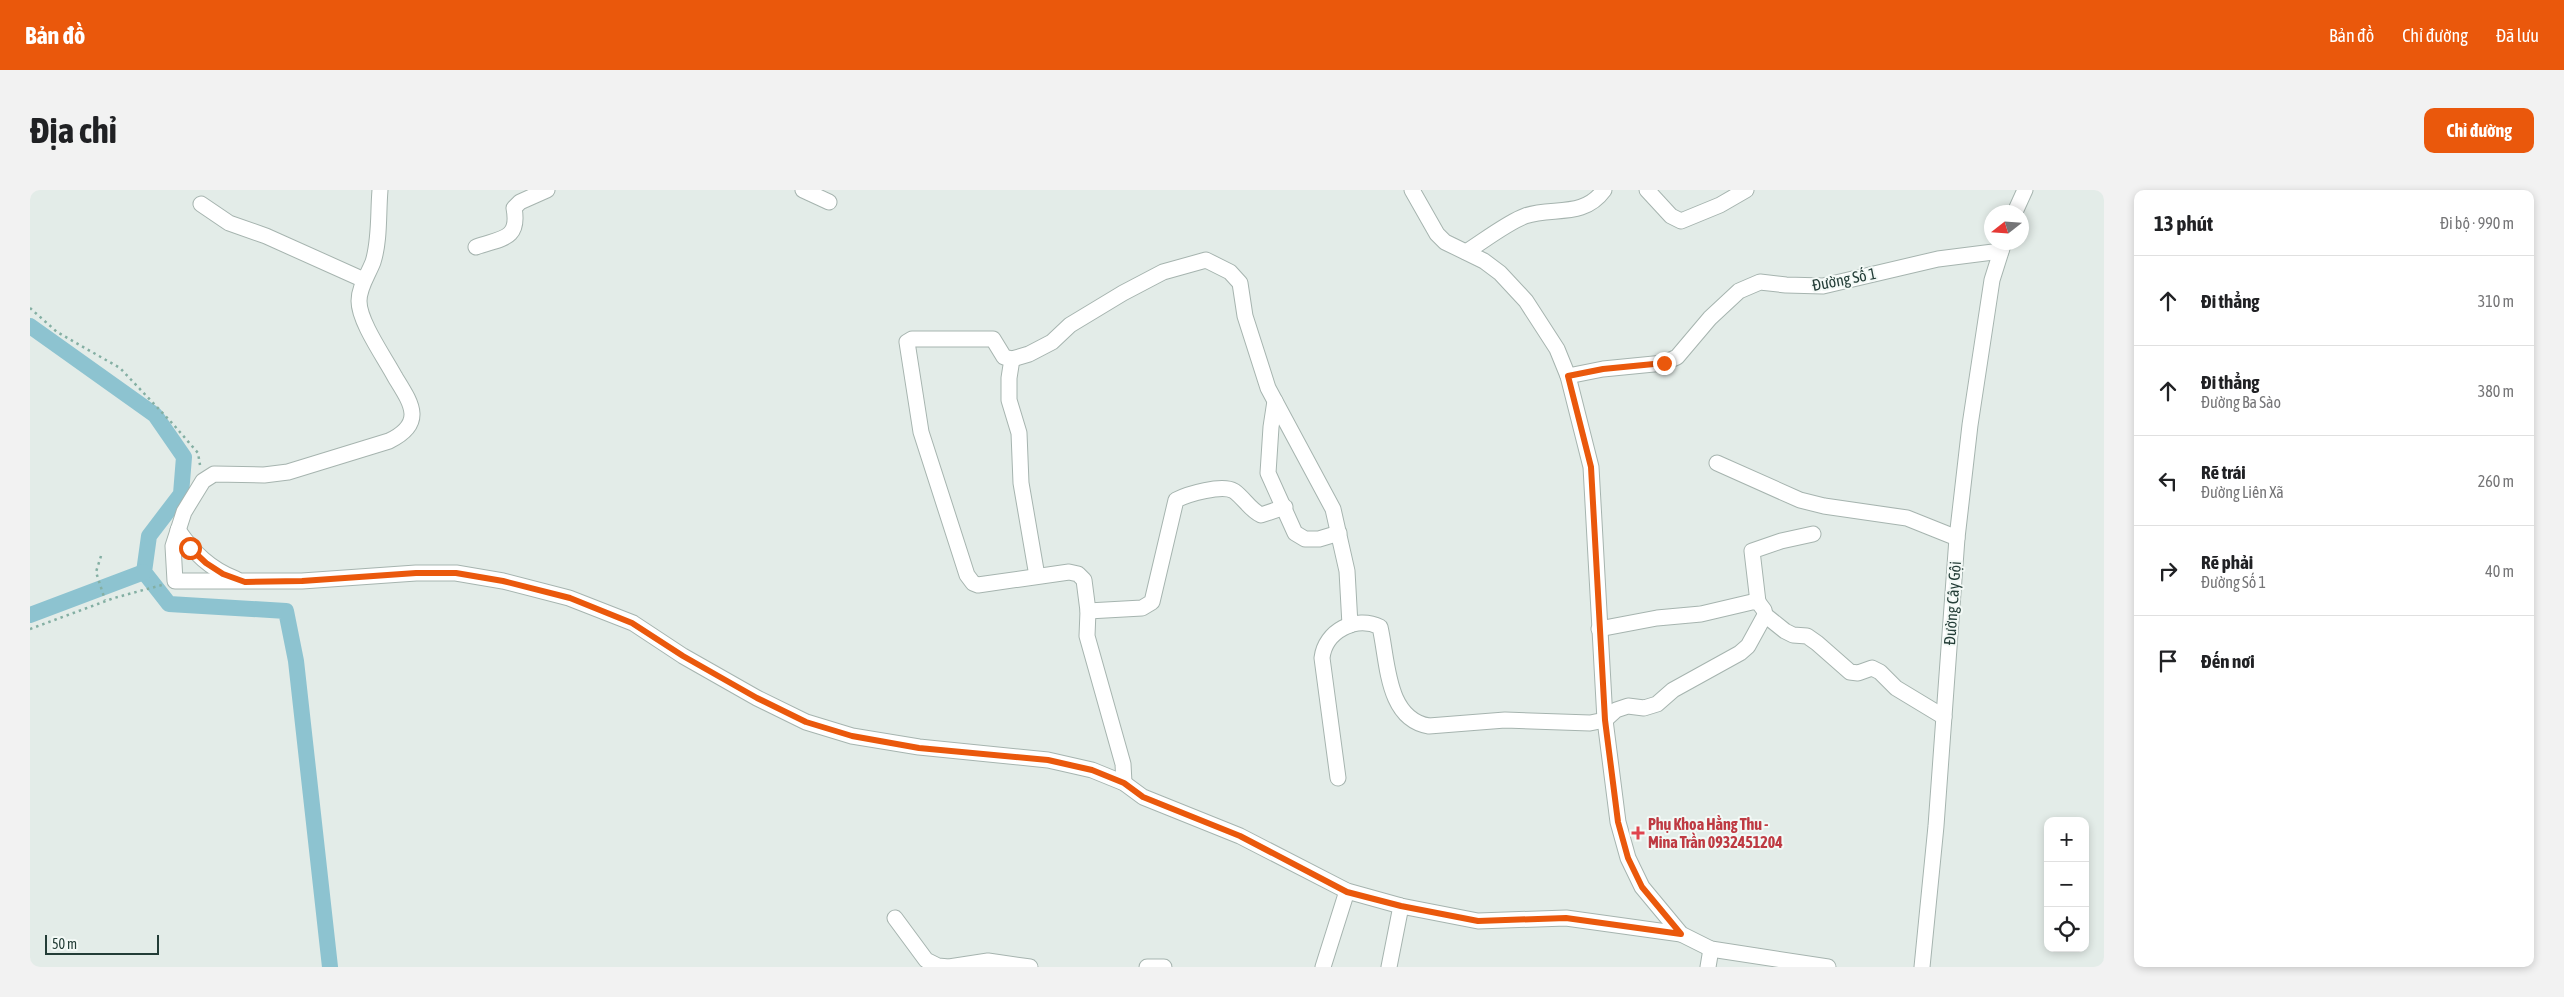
<!DOCTYPE html>
<html lang="vi">
<meta charset="utf-8">
<style>
body{margin:0;font-family:"Asap Condensed",sans-serif;background:#f2f2f2;color:#202124}
.controls{position:absolute;right:15px;bottom:15px;display:grid;overflow:hidden;border-radius:10px;box-shadow:0 2px 8px #0003}
.controls button{width:45px;height:45px;display:grid;place-items:center;padding:0;border:0;border-bottom:1px solid #e0e0e0;background:#fff;color:#202124;font:25px sans-serif}
.compass{position:absolute;left:1954px;top:15px;width:45px;height:45px;border-radius:50%;background:#fff;box-shadow:0 2px 8px #0003;rotate:253deg}
.scale{position:absolute;left:15px;bottom:12px;width:114px;box-sizing:border-box;padding-left:5px;border:2px solid #233d37;border-top:0;font-size:14px;line-height:18px;white-space:nowrap;color:#233d37;-webkit-text-stroke:4px #f3f9f6;paint-order:stroke}
.stop{position:absolute;width:15px;height:15px;margin:-11px;border:4px solid #ea580c;border-radius:50%;background:#fff}
.stop.end{background:#ea580c;border-color:#fff;box-shadow:0 1px 5px #0008}
.list{margin:0;padding:0;list-style:none}
h2{display:flex;justify-content:space-between;align-items:center;height:65px;margin:0;padding:0 20px;font-size:21px}
h2 small{font-size:16px;font-weight:400;color:#757577}
.list li{display:grid;grid-template-columns:32px 1fr auto;gap:15px;align-items:center;box-sizing:border-box;height:90px;padding:0 20px;border-top:1px solid #e0e0e0}
.list b{display:block;font-size:19px;white-space:nowrap}
.list p{margin:0;font-size:16px;white-space:nowrap;color:#757577}
.list em{font-size:16px;font-style:normal;color:#757577}
.icon{flex:none;width:28px;height:28px;fill:none;stroke:currentColor;stroke-width:2;stroke-linecap:round;stroke-linejoin:round}
.map{position:relative;flex:none;width:2074px;height:777px;overflow:hidden;border-radius:10px}
header{display:flex;align-items:center;gap:30px;box-sizing:border-box;height:70px;padding:0 25px;background:#ea580c;color:#fff}
header strong{font-size:24px}
nav{display:flex;gap:28px;margin-inline-start:auto;font-size:18px}
.intro{display:flex;align-items:center;justify-content:space-between;box-sizing:border-box;height:120px;padding:0 30px}
h1{margin:0;font-size:35px}
.button{padding:12px 22px;border-radius:10px;background:#ea580c;color:#fff;font-size:18px;font-weight:700}
main{display:flex;gap:30px;padding:0 30px}
aside{flex:1;background:#fff;border-radius:10px;box-shadow:0 2px 8px #0003}
.map>svg:first-child{display:block}
</style>
<header>
<strong>Bản đồ</strong>
<nav><a>Bản đồ</a><a>Chỉ đường</a><a>Đã lưu</a></nav>
</header>
<div class="intro"><h1>Địa chỉ</h1><a class="button">Chỉ đường</a></div>
<main>
<div class="map">
<svg width="2074" height="777" viewBox="0 0 2074 777">
<rect width="100%" height="100%" fill="#e3ece8"/>
<g fill="none" stroke-linecap="round" stroke-linejoin="round">
<g stroke="#8dc3d0" stroke-width="16">
<path d="M0,136l125,89 29,42 -3,37 -32,42 -5,36 25,32 117,7 10,50 34,306"/>
<path d="M0,425l114,-43"/>
</g>
<g stroke="#a6b4af" stroke-width="17">
<g id="minor">
<path d="M350,0c-2,23 0,50 -7,72 -5,13 -14,25 -14,39 0,21 26,57 36,76 16,26 31,46 -6,64l-101,31 -24,3 -50,-1 -11,7 -19,31 -11,34 2,35h127l114,-8h40l47,8 66,17 64,25 50,33 74,42 49,24 46,14 67,11 129,13 44,10 32,13 19,14 97,39 107,55 54,15 77,15 88,-3 115,16"/>
<path d="M773,0l26,12"/>
<path d="M1382,0l25,44 8,8 39,19 16,12 26,28 31,48 11,27 23,91 14,253 13,102 10,36 14,29 39,47 30,15 117,18"/>
<path d="M1617,0l24,26 10,5 39,-16 26,-15"/>
<path d="M171,14l28,19 37,13 98,44"/>
<path d="M1985,22l10,-22"/>
<path d="M446,57c25,-9 44,-7 38,-39l6,-6 27,-12"/>
<path d="M1436,62c16,-10 42,-30 59,-36 27,-10 58,3 79,-26"/>
<path d="M982,169l-3,19v22l10,33 2,50 16,93"/>
<path d="M1538,186l35,-7 61,-6 13,-6 33,-39 29,-27 21,-9 26,3 37,1 115,-27 63,-8"/>
<path d="M1245,211l-4,26 -3,46 27,60 10,6h14l20,-6"/>
<path d="M1687,273l83,37 24,6 83,12 50,20"/>
<path d="M148,340c16,23 32,39 58,49"/>
<path d="M1728,412l-6,-51 29,-10 32,-7"/>
<path d="M1058,421l54,-3 10,-6 24,-102c12,-6 46,-16 58,-9 10,7 16,19 27,24l24,-8"/>
<path d="M1735,425l20,16 8,4 14,1 10,7 33,29 8,1 14,-5 8,4 16,16 48,29"/>
<path d="M1308,588l-16,-120c3,-27 34,-43 58,-31 8,34 6,92 49,99l76,-6 85,3 15,-3 11,-10 12,-4 16,2 13,-4 16,-14 67,-37 8,-7 17,-31 -1,-5 -6,-8h-6l-51,12 -44,4 -58,11"/>
<path d="M1094,593l-1,-19 -36,-128 1,-25 -4,-31 -6,-6 -9,-2 -91,13 -5,-2 -6,-8 -46,-143 -14,-90 5,-3h81l11,18 8,2 17,-5 23,-12 18,-17 53,-32 40,-21 43,-12 24,12 10,11 5,33 23,72 65,121 14,62 3,54"/>
<path d="M865,728l31,42 12,6 11,1 39,-6 42,6"/>
<path d="M1117,777h17"/>
<path d="M1293,777l24,-76"/>
<path d="M1359,777l12,-61"/>
<path d="M1678,777l3,-18"/>
<path d="M1892,777l14,-141 21,-288 13,-113 22,-145 12,-38"/>
</g>
</g>
<g stroke="#84afa3" stroke-width="2.5" stroke-dasharray="2.5 4" stroke-linecap="butt">
<path d="M0,118l27,24 63,36 53,56 25,29 2,12"/>
<path d="M71,366l-5,16 9,28"/>
<path d="M0,439l84,-31 48,-13"/>
</g>
<use href="#minor" stroke="#fff" stroke-width="15"/>
</g>
<g fill="none" stroke-linecap="round" stroke-linejoin="round">
<path stroke="#ea580c" stroke-width="6" d="M160,358l16,15 17,11 22,8 57,-1 114,-8h40l47,8 67,17 62,25 51,33 74,42 49,24 46,14 67,12 129,12 44,10 32,13 19,14 97,39 107,56 54,14 77,15 88,-3 115,16 -39,-47 -14,-29 -10,-36 -13,-102 -14,-253 -23,-91 35,-7 61,-6"/>
</g>
<path fill="#e0444e" stroke="#f3f9f6" stroke-width="2" d="M1605.5 635.5h5v5h5v5h-5v5h-5v-5h-5v-5h5z"/>
<g text-anchor="middle" stroke-width="4" stroke-linejoin="round" paint-order="stroke">
<g font-size="16" fill="#233d37" stroke="#f3f9f6">
<text transform="translate(1814 89) rotate(-11)" y="6">Đường Số 1</text>
<text transform="translate(1922 413) rotate(-86)" y="6">Đường Cây Gội</text>
</g>
<g font-size="16" font-weight="bold" fill="#be3a42" stroke="#f3f9f6" text-anchor="start">
<text x="1618" y="640">Phụ Khoa Hằng Thu -<tspan x="1618" dy="18">Mina Trần 0932451204</tspan></text>
</g>
</g>
</svg>
<div class="controls">
<button>+</button>
<button>−</button>
<button><svg class="icon" aria-label="locate" viewBox="0 0 24 24"><circle cx="12" cy="12" r="6"/><path d="M12 2v4M12 18v4M2 12h4M18 12h4"/></svg></button>
</div>
<svg class="compass" viewBox="-18 -18 36 36"><path d="M0-13l5 13h-10z" fill="#e53935"/><path d="M0 13l5-13h-10z" fill="#757577"/></svg>
<div class="scale">50 m</div>
<div class="stop" style="left:160px;top:358px"></div>
<div class="stop end" style="left:1634px;top:173px"></div>
</div>
<aside>
<h2>13 phút<small>Đi bộ · 990 m</small></h2>
<ul class="list">
<li><svg class="icon" aria-label="ahead" viewBox="0 0 24 24"><path d="M12 20V5M6 11l6-6 6 6"/></svg><div><b>Đi thẳng</b></div><em>310 m</em></li>
<li><svg class="icon" aria-label="ahead" viewBox="0 0 24 24"><path d="M12 20V5M6 11l6-6 6 6"/></svg><div><b>Đi thẳng</b><p>Đường Ba Sào</p></div><em>380 m</em></li>
<li><svg class="icon" aria-label="left" viewBox="0 0 24 24"><path d="M17 20v-9H6M10 6l-5 5 5 5"/></svg><div><b>Rẽ trái</b><p>Đường Liên Xã</p></div><em>260 m</em></li>
<li><svg class="icon" aria-label="right" viewBox="0 0 24 24"><path d="M7 20v-9h11M14 6l5 5-5 5"/></svg><div><b>Rẽ phải</b><p>Đường Số 1</p></div><em>40 m</em></li>
<li><svg class="icon" aria-label="arrive" viewBox="0 0 24 24"><path d="M6 21V4h12l-3 4 3 4H6"/></svg><div><b>Đến nơi</b></div></li>
</ul>
</aside>
</main>
